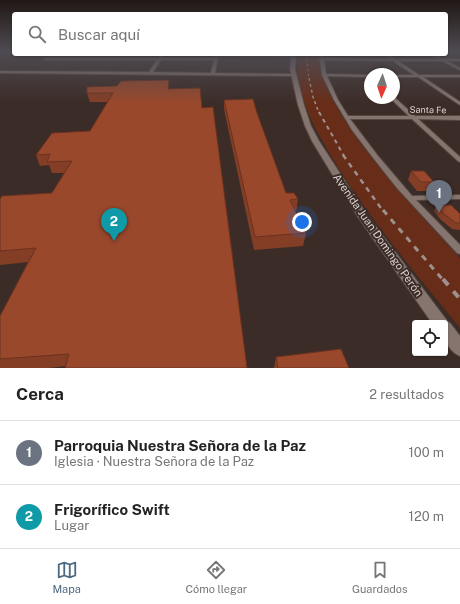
<!DOCTYPE html>
<html lang="es">
<meta charset="utf-8">
<style>
body{margin:0;font-family:"Public Sans",sans-serif;background:#f2f2f2;color:#222}
.controls{position:absolute;right:12px;bottom:12px;display:grid;overflow:hidden;border-radius:4px;box-shadow:0 1px 3px #0004}
.controls button{width:36px;height:36px;display:grid;place-items:center;padding:0;border:0;border-bottom:1px solid #e0e0e0;background:#fff;color:#222;font:20px sans-serif}
.compass{position:absolute;left:364px;top:68px;width:36px;height:36px;border-radius:50%;background:#fff;box-shadow:0 1px 3px #0004;rotate:183deg}
.you{position:absolute;left:302px;top:222px;width:14px;height:14px;margin:-10px;border:3px solid #fff;border-radius:50%;background:#1a73e8;box-shadow:0 0 0 6px #1a73e833}
.badge{display:grid;place-items:center;width:26px;height:26px;border-radius:50%;background:#4c6883;color:#fff;font-size:13px;font-weight:700}
.pin{position:absolute;translate:-50% -33px;filter:drop-shadow(0 1px 2px #0008)}
.pin::after{content:'';position:absolute;top:21px;width:14px;height:12px;background:inherit;clip-path:polygon(0 0,100% 0,50% 100%)}
.list{margin:0;padding:0;list-style:none}
h2{display:flex;justify-content:space-between;align-items:center;height:52px;margin:0;padding:0 16px;font-size:17px}
h2 small{font-size:13px;font-weight:400;color:#767676}
.list li{display:grid;grid-template-columns:26px 1fr auto;gap:12px;align-items:center;box-sizing:border-box;height:64px;padding:0 16px;border-top:1px solid #e0e0e0}
.list b{display:block;font-size:15px;white-space:nowrap}
.list p{margin:0;font-size:13px;white-space:nowrap;color:#767676}
.list em{font-size:13px;font-style:normal;color:#767676}
.icon{flex:none;width:22px;height:22px;fill:none;stroke:currentColor;stroke-width:2;stroke-linecap:round;stroke-linejoin:round}
.map{position:relative;flex:none;width:460px;height:368px;overflow:hidden}
.search{position:absolute;background:#fff;box-shadow:0 1px 3px #0004;left:12px;right:12px;top:12px;height:44px;display:flex;align-items:center;gap:10px;box-sizing:border-box;padding:0 14px;border-radius:4px;color:#767676;font-size:15px}
.sheet{height:180px;background:#fff}
nav{display:flex;justify-content:space-around;align-items:center;box-sizing:border-box;height:56px;border-top:1px solid #e0e0e0;background:#fff;font-size:11px;color:#767676}
nav a{display:grid;justify-items:center;gap:2px}
nav .on{color:#4c6883}
.map>svg:first-child{display:block}
</style>
<div class="map">
<svg width="460" height="368" viewBox="0 0 460 368">
<rect width="100%" height="100%" fill="#3b2c27"/>
<path fill="#682d18" d="M299,54h20c-3,55 104,163 141,204v70c-43,-53 -88,-106 -124,-164 -15,-25 -30,-49 -36,-77 -3,-11 -2,-22 -1,-33z"/>
<g fill="none" stroke-linecap="round" stroke-linejoin="round">
<g stroke="#564945" stroke-width="2">
<g id="minor">
<path d="M161,54h4l-3,4h53v-3l2,-1 76,1 1,2 -76,-1 -3,17 77,1 2,1 -2,1 -292,-3v-2l149,1 8,-12h-111l-2,-1 2,-1h113zM161,60h53l-3,13 -58,-1z"/>
<path d="M319,54h4v4l68,1 -7,-5h4l7,5h43l-9,-5h4l10,5h17v2h-13l13,7v2l-18,-9h-44l21,14h41v2h-37l37,25v3l-42,-28h-24v-2h20l-21,-14 -69,-1 2,14 44,1v2l-43,-1 11,24 10,16h61l-19,-18 4,-1 21,19h45v4l-42,-1 42,38v5l-2,-1 -46,-42h-62l28,37 34,40 48,-1v4l-44,1 44,45v9l-3,-1 -60,-65 -23,-29 -22,-29 -18,-30 -12,-25 -2,-15 -2,-1 2,-1z"/>
</g>
</g>
<g stroke="#564945" stroke-width="2">
<path id="tertiary" d="M292,54h4l-1,15 9,36 7,21 8,15 46,71 83,110 2,1 10,13v20c-15,-7 -15,-19 -15,-33h-13l-74,-106 -46,-76 -7,-15 -7,-21 -8,-36z"/>
</g>
<use href="#minor" fill="#86756f" fill-rule="evenodd"/>
<use href="#tertiary" fill="#86756f" fill-rule="evenodd"/>
<path stroke="#9d918e" stroke-width="1" stroke-dasharray="2.5 2.5" stroke-linecap="butt" d="M306,54l3,25"/>
<path stroke="#9d918e" stroke-width="1.5" stroke-dasharray="3 3" stroke-linecap="butt" d="M309,78l4,19 6,16"/>
<path stroke="#9d918e" stroke-width="2" stroke-dasharray="4 4" stroke-linecap="butt" d="M319,112l25,44"/>
<path stroke="#9d918e" stroke-width="2.5" stroke-dasharray="5 5" stroke-linecap="butt" d="M343,155l40,56"/>
<path stroke="#9d918e" stroke-width="3" stroke-dasharray="6 6" stroke-linecap="butt" d="M383,210l60,70"/>
<path stroke="#9d918e" stroke-width="4" stroke-dasharray="8 8" stroke-linecap="butt" d="M443,279l17,20"/>
</g>
<g fill="#843e26">
<path d="M169,80l-103,286 -18,2h-48v-52l28,-54 -28,3v-66l52,-6 12,-20h-12l-3,-8 -9,1 -4,-11 54,-24 18,-29h-18l-3,-9 30,-7z"/>
<path d="M224,100l33,13 29,80 12,6 -2,13h-1l11,21 -3,13 -49,4 -30,-141z"/>
<path d="M411,171l23,11 -4,9h-13l-9,-11z"/>
<path d="M437,205l23,18v7l-8,-1 -12,-10 -6,-8z"/>
<path d="M276,357l73,11h-75z"/>
</g>
<g fill="#99482c" stroke="#6b321f">
<path d="M169,80l-1,9 32,-1 2,20 11,-1 34,261h-182l4,-14 -69,5v-43l36,-68 -36,3v-52l2,-3 50,-3 20,-32 -25,1 3,-8 -14,1 16,-22 38,-2 23,-38h-26v-6l30,-1 4,-5z"/>
<path d="M253,99l4,14 29,80h8l4,6 -8,1 16,33 -51,4 -31,-137z"/>
<path d="M411,171h13l10,11h-13z"/>
<path d="M437,205h14l9,9v9h-4l-13,-10z"/>
<path d="M341,349l8,19h-71l-2,-11z"/>
</g>
<linearGradient id="sky" x2="0" y2="1"><stop stop-color="#201815"/><stop offset="0.5" stop-color="#4f4b52"/><stop offset="1" stop-color="#4f4b52" stop-opacity="0"/></linearGradient>
<rect width="460" height="103" fill="url(#sky)"/>
<g text-anchor="middle" stroke-width="4" stroke-linejoin="round" paint-order="stroke">
<g font-size="9" fill="#dcd2cf" stroke="#3b2c27">
<text transform="translate(428 110) rotate(1)" y="3">Santa Fe</text>
</g>
<g font-size="11" fill="#dcd2cf" stroke="#3b2c27">
<text transform="translate(378 235) rotate(55)" y="4">Avenida Juan Domingo Perón</text>
</g>
</g>
</svg>
<div class="controls">
<button><svg class="icon" aria-label="locate" viewBox="0 0 24 24"><circle cx="12" cy="12" r="6"/><path d="M12 2v4M12 18v4M2 12h4M18 12h4"/></svg></button>
</div>
<svg class="compass" viewBox="-18 -18 36 36"><path d="M0-13l5 13h-10z" fill="#e53935"/><path d="M0 13l5-13h-10z" fill="#767676"/></svg>
<div class="you"></div>
<div class="pin badge" style="left:439px;top:213px;background:#6b7280">1</div>
<div class="pin badge" style="left:114px;top:241px;background:#0f9aa8">2</div>
<div class="search"><svg class="icon" aria-label="search" viewBox="0 0 24 24"><circle cx="10" cy="10" r="6"/><path d="M15 15l6 6"/></svg>Buscar aquí</div>
</div>
<section class="sheet">
<h2>Cerca<small>2 resultados</small></h2>
<ul class="list">
<li><span class="badge" style="background:#6b7280">1</span><div><b>Parroquia Nuestra Señora de la Paz</b><p>Iglesia · Nuestra Señora de la Paz</p></div><em>100 m</em></li>
<li><span class="badge" style="background:#0f9aa8">2</span><div><b>Frigorífico Swift</b><p>Lugar</p></div><em>120 m</em></li>
</ul>
</section>
<nav>
<a class="on"><svg class="icon" aria-label="map" viewBox="0 0 24 24"><path d="M3 6l6-2 6 2 6-2v14l-6 2-6-2-6 2zM9 4v14M15 6v14"/></svg>Mapa</a>
<a><svg class="icon" aria-label="directions" viewBox="0 0 24 24"><path d="M12 3l9 9-9 9-9-9zM9 14v-3h6M13 9l2 2-2 2"/></svg>Cómo llegar</a>
<a><svg class="icon" aria-label="saved" viewBox="0 0 24 24"><path d="M7 4h10v16l-5-4-5 4z"/></svg>Guardados</a>
</nav>
